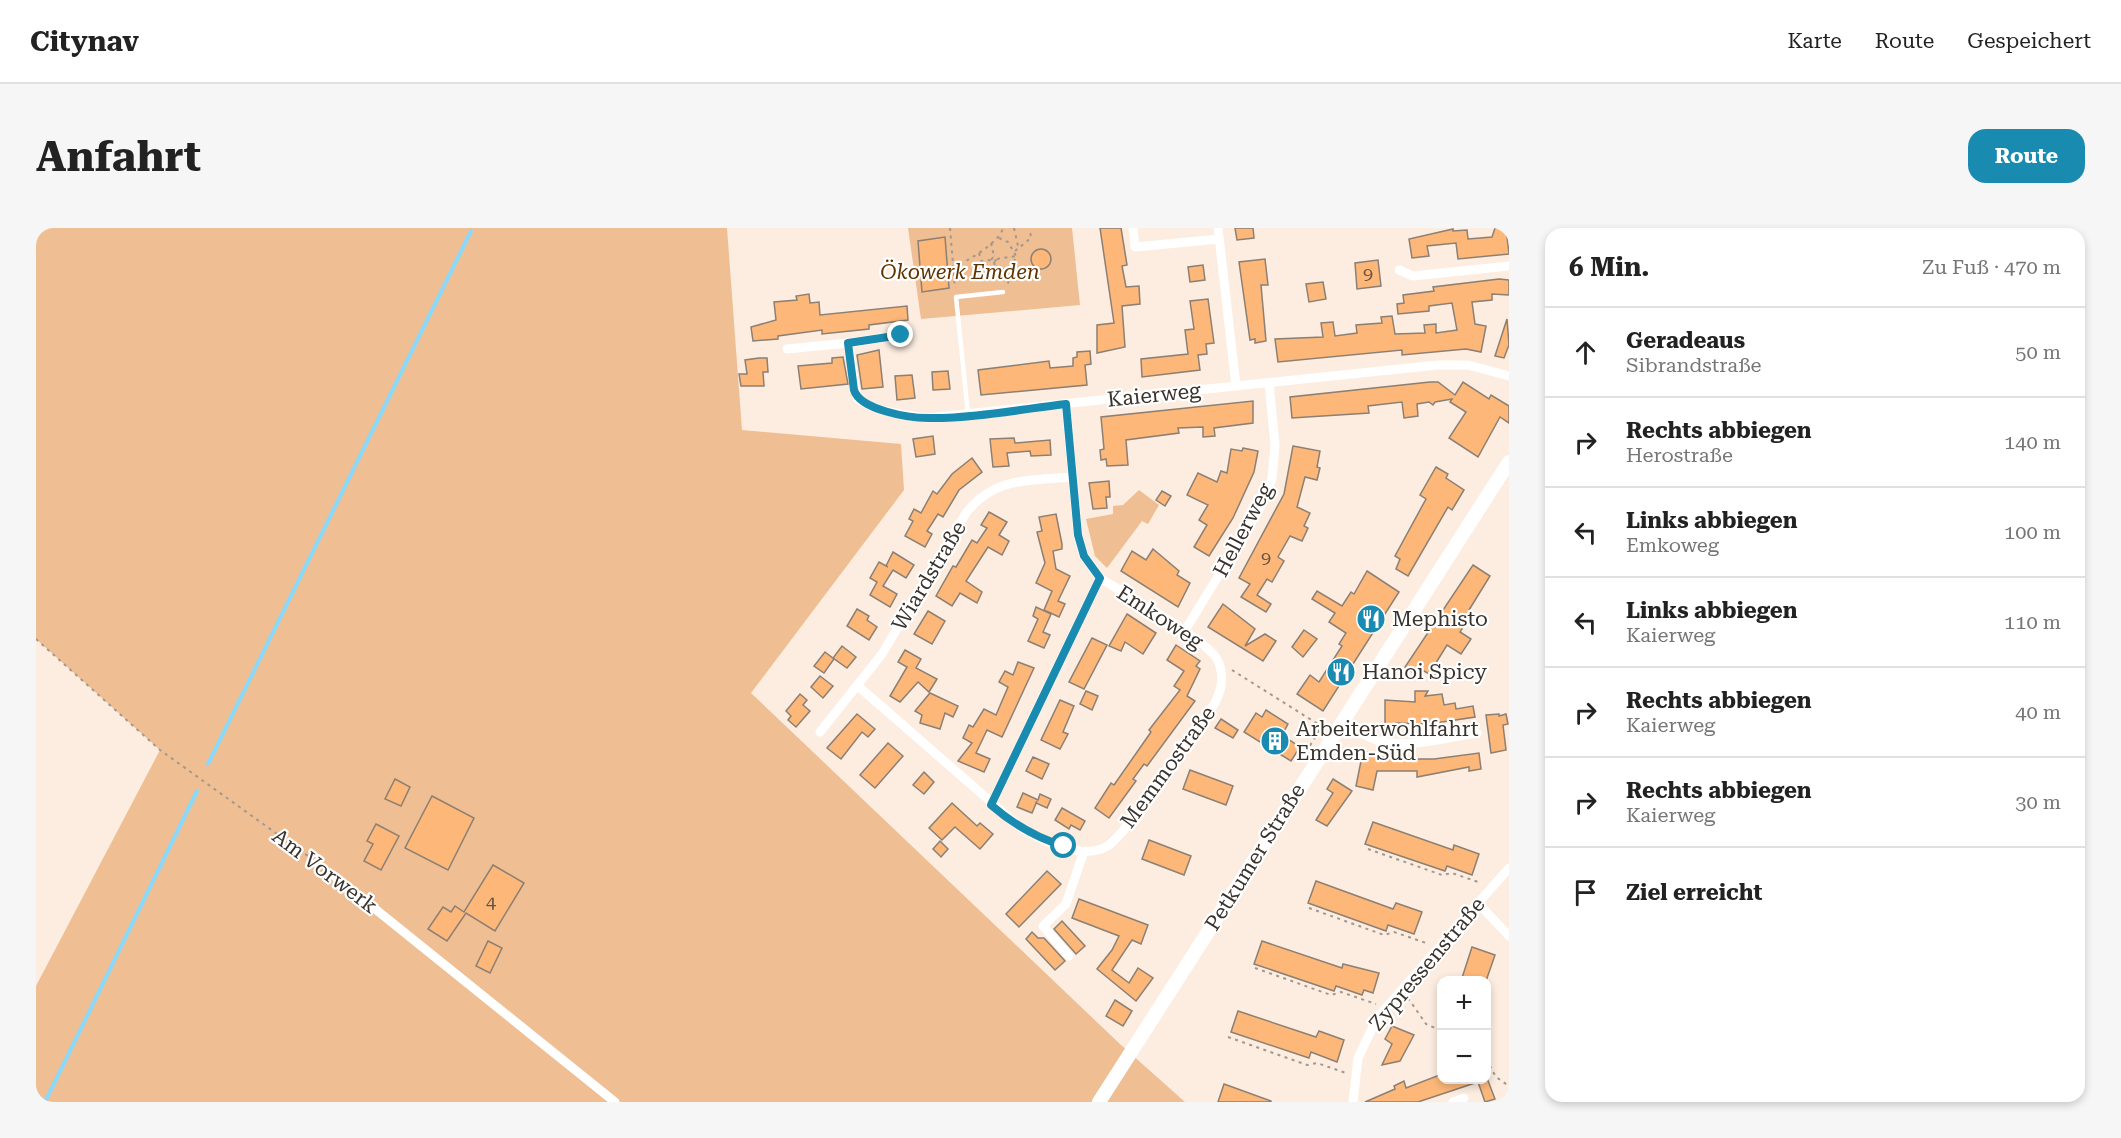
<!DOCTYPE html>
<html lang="de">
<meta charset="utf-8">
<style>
body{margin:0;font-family:"Roboto Serif",serif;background:#f6f6f6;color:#222}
.controls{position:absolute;right:18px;bottom:18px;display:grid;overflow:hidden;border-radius:12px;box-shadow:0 3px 9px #0003}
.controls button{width:54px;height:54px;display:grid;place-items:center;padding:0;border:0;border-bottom:2px solid #e0e0e0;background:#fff;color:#222;font:30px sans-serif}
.stop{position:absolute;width:18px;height:18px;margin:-14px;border:4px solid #1a8bb0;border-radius:50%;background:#fff}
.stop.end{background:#1a8bb0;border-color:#fff;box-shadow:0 2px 6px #0008}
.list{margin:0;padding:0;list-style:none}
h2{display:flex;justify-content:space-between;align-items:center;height:78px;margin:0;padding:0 24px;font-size:26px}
h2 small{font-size:20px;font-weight:400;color:#767676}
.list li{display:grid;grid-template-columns:39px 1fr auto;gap:18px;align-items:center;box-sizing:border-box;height:90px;padding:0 24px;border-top:2px solid #e0e0e0}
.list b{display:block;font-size:22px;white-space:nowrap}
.list p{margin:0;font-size:20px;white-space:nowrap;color:#767676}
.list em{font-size:20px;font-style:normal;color:#767676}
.icon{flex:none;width:33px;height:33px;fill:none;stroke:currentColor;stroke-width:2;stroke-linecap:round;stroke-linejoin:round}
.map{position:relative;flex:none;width:1473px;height:874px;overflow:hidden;border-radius:18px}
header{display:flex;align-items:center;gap:36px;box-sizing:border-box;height:84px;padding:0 30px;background:#fff;border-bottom:2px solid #e0e0e0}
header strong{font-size:28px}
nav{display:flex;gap:33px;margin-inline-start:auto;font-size:21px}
.intro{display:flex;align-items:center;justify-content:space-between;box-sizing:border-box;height:144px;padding:0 36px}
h1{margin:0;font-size:42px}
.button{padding:15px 27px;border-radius:18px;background:#1a8bb0;color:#fff;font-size:21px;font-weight:700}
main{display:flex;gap:36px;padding:0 36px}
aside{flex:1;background:#fff;border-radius:18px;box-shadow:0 3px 9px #0003}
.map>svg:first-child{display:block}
</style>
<header>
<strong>Citynav</strong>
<nav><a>Karte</a><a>Route</a><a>Gespeichert</a></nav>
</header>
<div class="intro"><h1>Anfahrt</h1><a class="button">Route</a></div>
<main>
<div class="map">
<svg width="1473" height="874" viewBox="0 0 1473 874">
<rect width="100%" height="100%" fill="#fcede0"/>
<g fill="#efbe93">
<path d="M0,0h691l15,202 159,14 3,46 -153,203 370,352 64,57h-1149v-116l124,-236 -124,-111z"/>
<path d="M872,0h164l8,77 -159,14z"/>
<path d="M1103,262l20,15 -11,19 -6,-3 -35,47 -12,-12 -9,-37 27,-5v-8l10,-1z"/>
</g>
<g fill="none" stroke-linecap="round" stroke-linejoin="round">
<g stroke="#8ad9fa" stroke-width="4">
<path d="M172,536l263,-533"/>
<path d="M9,874l152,-311"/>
</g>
</g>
<g fill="#fdb879" stroke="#8c7f73" stroke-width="1.5">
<path d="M1064,0h21l6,37 -5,1 4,21 13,-1 1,18 -18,2 3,41 -28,6v-28l17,-2z"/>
<path d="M1199,0h18l1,10 -17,2z"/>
<path d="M1459,0h11l3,26 -51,5 -2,-16 -29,3 2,10 -17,2 -3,-19 44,-10v2l14,-1 1,9 24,-2z"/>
<path d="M909,9l4,51 -27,4 -4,-51z"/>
<circle cx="1005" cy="31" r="10"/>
<path d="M1229,31l3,26h-7l5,56 -11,2v-4l-5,1 -11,-78z"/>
<path d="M1342,32l3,26 -24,3 -2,-26z"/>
<path d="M1167,37l2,15 -15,2 -2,-15z"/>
<path d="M1463,51l10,1v15l-17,-1v6l-20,2 3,22 11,2 -5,26 -15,-3 -64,6v-5l-124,12 -3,-23 48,-2 -2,-14 12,-1 2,14 22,-3 -1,-8 26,-2 -1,-6 11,-1 3,18 30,-1 -1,-8 12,-1v9l21,-3 -5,-27 -23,3v5l-31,3 -1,-10 7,-1 -1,-8 31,-4 -1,-4z"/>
<path d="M1287,54l3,17 -17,3 -3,-18z"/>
<path d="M773,66l1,9 9,-1 1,13 87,-9 1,14 -39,5v4l-47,5v-4l-44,6v3l-25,2 -2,-14 25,-7 -2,-18 23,-2 -1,-4z"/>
<path d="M1172,71l6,44 -8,1 1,10 -9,1 2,15 -58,7 -1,-18 47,-5 -3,-24 9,-1 -4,-28z"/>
<path d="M1471,91l2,26 -5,13 -9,-2z"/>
<path d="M843,122l4,37 -21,2 -5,-34z"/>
<path d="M1054,123l1,13 -6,1 2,20 -106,10 -3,-25 71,-9 1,7 23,-2v-8l4,-1v-5z"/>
<path d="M807,129l5,27 -47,5 -3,-23 34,-3v-5z"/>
<path d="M723,130h8l1,14h-5l1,14h-23l-2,-12h8l-2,-14z"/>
<path d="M912,143l2,18 -17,1 -1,-18z"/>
<path d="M876,147l3,23 -18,2 -2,-24z"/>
<path d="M1394,154h8l17,13 8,-13 26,17 2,-4 18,11v17l-9,-6 -22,40 -29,-19 17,-26 -16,-10 2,-3 -17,3 -2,3 -4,-3 -12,2 1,12 -14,2 -2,-16 -34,4 1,7 -77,5 -2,-21z"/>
<path d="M1217,173v22l-39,5 1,8 -12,1v-10l-25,1 1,5 -53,7 2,25 -21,1 -1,-7 -5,1 -1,-10 4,-1 -3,-32z"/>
<path d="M897,208l2,18 -19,3 -3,-18z"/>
<path d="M978,210l1,5 35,-3 1,15 -20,1 -1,-5 -23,2 2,13 -16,1 -3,-28z"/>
<path d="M1257,218l27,5 -3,16 3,1 -3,12 -12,-3 -8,30 13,6 -6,13 4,2 -6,13 -12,-5 -12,21 6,4 -12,21 -5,-3 -10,16 14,9 -5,8 -25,-15 9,-13 -11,-6 45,-84z"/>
<path d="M1207,220l15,3 -4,21 -21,46 -24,38 -15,-9 13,-22 -8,-5 9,-15 -21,-10 11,-22 19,9 4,-11 6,2 4,-24 11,2z"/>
<path d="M936,230l10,14 -23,18 -16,27 -5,-3 -11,17 5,3 -7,13 -20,-11 8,-15 -4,-2 5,-10 7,4 12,-22 4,3 15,-20z"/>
<path d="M1400,239l12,7 -2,4 18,12 -12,20 -4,-3 -40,69 -12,-7 4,-10 -5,-3 31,-57 -6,-4z"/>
<path d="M1073,253l1,16h-4l1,11 -14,1 -4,-26z"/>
<path d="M1126,263l9,5 -6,10 -9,-6z"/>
<path d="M953,284l18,10 -8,13 10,6 -7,14 -14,-8 -22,34 16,11 -5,11 -17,-10 -8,13 -16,-10 17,-30 3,1 16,-27 5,3 10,-15 -6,-3z"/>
<path d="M1020,286l6,30v5l-9,2 3,18 14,7 -12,25 7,3 -6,13 -15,-7 8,-19 -16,-8 9,-20 -8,-31 5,-1 -3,-14z"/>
<path d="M1117,321l26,22 -2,4 13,8 -12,24 -57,-36 11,-20 14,9z"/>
<path d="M857,324l21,13 -8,13 -13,-8 -10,16 14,8 -7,13 -20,-12 7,-13 -7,-4 9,-16 9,5 -2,-1z"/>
<path d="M1437,337l17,11 -21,34 3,3 -12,19 11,7 -10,15 -14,-9 -13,21 4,2 -4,9 -15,-9 -4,6 -10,-7z"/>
<path d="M1331,343l32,21 -76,119 -26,-17 13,-19 9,7 23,-36 -3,-2 7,-11 -17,-11 6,-9 -23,-14 5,-8 25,15 9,-14 3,2z"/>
<path d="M1187,376l32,25 -10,17 20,-12 11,7 -13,20 -55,-34z"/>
<path d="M1000,379l15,7 -8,18 7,3 -6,13 -16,-7 10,-22 -5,-3z"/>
<path d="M821,381l12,7 -2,4 10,7 -8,13 -22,-14z"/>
<path d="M892,383l17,10 -13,23 -18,-10z"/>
<path d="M1091,386l29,19 -13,21 -18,-12 -4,9 -12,-5z"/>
<path d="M1268,402l13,9 -14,18 -11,-10z"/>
<path d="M1056,410l15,7 -23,44 -15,-7z"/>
<path d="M1140,417l24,16 -4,5 4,3 -13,27 8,5 -48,65 -3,-2 -11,15 3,2 -27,37 -14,-10 16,-25 3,2 37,-53 -2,-2 31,-40 -6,-4 10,-15 -17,-11z"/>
<path d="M806,418l14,11 -9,11 -14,-10z"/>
<path d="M869,422l16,9 -5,9 21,11 -8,13 -11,-10 -18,20 -10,-6 17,-29 -9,-5z"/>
<path d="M789,424l9,7 -10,14 -10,-7z"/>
<path d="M982,434l16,6 -32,69 -15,-7 -11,23 14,6 -6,13 -26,-11 14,-18 -9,-5 6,-13 4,2 11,-18 12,6 12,-28 -9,-5 6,-11 8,4z"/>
<path d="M784,448l13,10 -10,12 -12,-11z"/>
<path d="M1050,463l12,5 -6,14 -12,-6z"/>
<path d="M1379,463h13l-3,5 17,-2 2,11 11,-2 1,6 17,-3 2,11 -46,7 -33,-1v7l-11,-1v-29l30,2z"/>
<path d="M894,465l28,13 -5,11 -8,-4 -5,16 -20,-6 2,-8 -7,-4z"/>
<path d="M764,466l7,6 -4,5 7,6 -14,16 -8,-7 3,-4 -5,-5z"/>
<path d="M1024,472l14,6 -11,26 5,2 -8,15 -19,-9z"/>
<path d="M1230,482l22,14 -6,11 18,12 -9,14 -47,-29 12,-19 6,4z"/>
<path d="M821,486l18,15 -7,8 -6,-5 -21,27 -14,-11z"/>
<path d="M1463,486v2l7,-2 2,10 -5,1 3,25 -15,3 -5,-38z"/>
<path d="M1185,491l17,11 -5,8 -18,-10z"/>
<path d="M852,515l15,13 -28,32 -15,-13z"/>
<path d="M1327,523l27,8h44l45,-6 2,16 -12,2v-4l-52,10v-6h-40l-4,19 -17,-4z"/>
<path d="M997,529l16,7 -7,15 -16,-8z"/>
<path d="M1154,542l43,16 -7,19 -43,-16z"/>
<path d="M888,544l10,10 -10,12 -11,-9z"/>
<path d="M359,551l15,8 -9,19 -16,-7z"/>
<path d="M1297,551l19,12 -25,35 -11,-6 17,-27 -6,-4z"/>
<path d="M987,565l15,7 2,-6 11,5 -4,9 -11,-5 1,-2 -5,12 -15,-6z"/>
<path d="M396,568l42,22 -26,52 -43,-22z"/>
<path d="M916,575l25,23 3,-3 13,11 -13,15 -25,-22 -13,13 -13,-12z"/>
<path d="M1026,580l23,13 -5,9 -9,-5 -2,4 -14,-9z"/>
<path d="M1337,594l80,28 1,-5 25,9 -7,21 -25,-9 -2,5 -80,-27z"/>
<path d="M340,596l23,12 -18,34 -17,-9 9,-17 -6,-3z"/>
<path d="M1113,612l42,16 -7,19 -42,-16z"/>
<path d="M904,613l8,8 -7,8 -8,-8z"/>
<path d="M457,637l31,18 -29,48 -29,-18 -19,28 -19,-12 15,-22 8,5 4,-6 9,6z"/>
<path d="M1011,643l14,13 -42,43 -13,-13z"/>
<path d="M1280,653l77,28 3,-6 26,9 -8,22 -26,-9 -2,6 -78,-28z"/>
<path d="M1043,671l69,26 -7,19 -9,-4 -20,30 17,13 9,-15 15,10 -17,23 -39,-32 15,-19 7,-14 -47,-18z"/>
<path d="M1026,693l23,25 -9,8 -22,-25z"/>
<path d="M996,704l6,6h6l21,23 -10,9 -29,-31z"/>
<path d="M452,713l14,7 -12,25 -14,-7z"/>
<path d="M1226,713l80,27 1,-4 36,9 -6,20 -9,-3 -2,5 -26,-9 -2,5 -80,-27z"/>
<path d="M1436,719l23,8 -9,26h-25z"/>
<path d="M1079,772l17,11 -9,15 -17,-10z"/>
<path d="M1202,783l78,26 3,-6 25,9 -7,22 -26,-10 -2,6 -78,-26z"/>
<path d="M1356,798l22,9 -14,26 -18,4 10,-21 -7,-5z"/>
<path d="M1406,846v6l45,-2 8,21 -10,3 -7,-20 -60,20h-53l30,-13 -1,-3 10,-5 2,7z"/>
<path d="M1188,856l47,17v1h-53z"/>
</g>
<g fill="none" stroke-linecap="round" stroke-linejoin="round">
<g stroke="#a2988e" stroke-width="2" stroke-dasharray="3 4.5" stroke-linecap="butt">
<path d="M914,0l5,60"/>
<path d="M978,0l4,18"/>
<path d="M963,10l9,4 8,14"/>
<path d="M955,15l3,13 -3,4 3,2 3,-3 -3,-3"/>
<path d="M979,23l16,-13 -1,-8"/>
<path d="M943,25l2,8 10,-1"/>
<path d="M961,31l19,-3 -9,30"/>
<path d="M958,34l2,8 18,-2"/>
<path d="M917,39c14,-5 47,-25 50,-39"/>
<path d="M0,411l124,111 166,119"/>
<path d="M1196,442l89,56"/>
<path d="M1270,524l16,-26 3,2"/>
<path d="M1332,621l74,26 10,-2 29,10"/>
<path d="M1273,680l75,27 10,-3 35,12"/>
<path d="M1219,740l76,27 10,-3 35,12"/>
<path d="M1372,770l18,26 16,7"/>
<path d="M1192,809l79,28 10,-2 29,10"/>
<path d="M1450,831l10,18 13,9"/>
</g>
<path stroke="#fff" stroke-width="4.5" d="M932,186l-12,-117 47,-5"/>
<g stroke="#fff" stroke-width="9">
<path d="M1097,0l2,19 84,-8"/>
<path d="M1182,0l18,158"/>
<path d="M1363,42l14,6 96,-10"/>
<path d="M812,115l53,-8"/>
<path d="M751,121l61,-6 9,55c18,15 47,16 70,20l511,-53h30l41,11"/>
<path d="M1148,404l76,-124 12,-29 3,-34 -6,-62"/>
<path d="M822,458l163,142c23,13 59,32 85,19 6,-3 12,-11 17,-16l92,-128c7,-14 10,-29 2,-44 -13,-21 -92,-65 -117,-81l-16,-22 -6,-21 -12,-131"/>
<path d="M1306,493c11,7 23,16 37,20 30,8 68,-4 98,-8"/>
<path d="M784,504l62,-78 84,-141c29,-37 63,-32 106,-36"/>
<path d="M955,577l109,-227"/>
<path d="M297,647l282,227"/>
<path d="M1442,675l31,33"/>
<path d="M1033,728l-26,-30 23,-22 18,-53"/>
<path d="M1317,874l5,-44 19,-40 132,-150"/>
<path d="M1417,874l11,-4"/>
</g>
<path stroke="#fff" stroke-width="14" d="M1063,874l410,-640"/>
</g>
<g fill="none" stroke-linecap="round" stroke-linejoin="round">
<path stroke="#1a8bb0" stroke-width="8" d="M865,107l-53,8 6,47c6,20 55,28 74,28 41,1 95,-9 138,-14l12,131 6,21 16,22 -109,227c22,19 45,33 73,41"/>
</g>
<defs>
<g id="restaurant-disc" transform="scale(1.5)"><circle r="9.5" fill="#1a8bb0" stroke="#fff"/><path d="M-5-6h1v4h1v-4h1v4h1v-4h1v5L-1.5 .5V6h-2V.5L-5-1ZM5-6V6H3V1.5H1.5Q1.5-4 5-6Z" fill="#fff"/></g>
<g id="building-disc" transform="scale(1.5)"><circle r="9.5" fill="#1a8bb0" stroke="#fff"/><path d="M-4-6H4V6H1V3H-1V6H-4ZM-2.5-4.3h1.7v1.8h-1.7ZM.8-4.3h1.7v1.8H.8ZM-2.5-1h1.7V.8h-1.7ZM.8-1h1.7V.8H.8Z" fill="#fff"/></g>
</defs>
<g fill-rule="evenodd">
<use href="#restaurant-disc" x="1335" y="391"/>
<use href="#restaurant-disc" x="1305" y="444"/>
<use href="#building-disc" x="1239" y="513"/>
</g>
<g text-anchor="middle" stroke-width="4.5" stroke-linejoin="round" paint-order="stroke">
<g font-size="18" fill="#6a5441">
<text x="1332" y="52">9</text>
<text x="1230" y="336">9</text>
<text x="455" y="680">4</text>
</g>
<g font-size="21" font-style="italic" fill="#603400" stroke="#fff">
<text x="924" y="51">Ökowerk Emden</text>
</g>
<g font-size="21" fill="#39332e" stroke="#fff">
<text transform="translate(1118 167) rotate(-6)" y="7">Kaierweg</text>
<text transform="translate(1207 302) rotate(-62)" y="7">Hellerweg</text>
<text transform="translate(893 348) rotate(-59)" y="7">Wiardstraße</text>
<text transform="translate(1124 389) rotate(33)" y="7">Emkoweg</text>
<text transform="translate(1132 539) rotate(-54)" y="7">Memmostraße</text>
<text transform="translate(1219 629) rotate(-58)" y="7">Petkumer Straße</text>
<text transform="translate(289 643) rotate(37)" y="7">Am Vorwerk</text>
<text transform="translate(1391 736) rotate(-50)" y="7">Zypressenstraße</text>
</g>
<g font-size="21" fill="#39332e" stroke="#fff" text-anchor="start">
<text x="1356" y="398">Mephisto</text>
<text x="1326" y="451">Hanoi Spicy</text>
<text x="1260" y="508">Arbeiterwohlfahrt<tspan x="1260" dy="24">Emden-Süd</tspan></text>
</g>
</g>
</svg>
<div class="controls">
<button>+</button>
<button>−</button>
</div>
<div class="stop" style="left:1028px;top:618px"></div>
<div class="stop end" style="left:865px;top:107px"></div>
</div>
<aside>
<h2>6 Min.<small>Zu Fuß · 470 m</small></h2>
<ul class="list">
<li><svg class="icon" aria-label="ahead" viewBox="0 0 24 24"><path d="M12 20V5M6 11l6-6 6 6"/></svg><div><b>Geradeaus</b><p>Sibrandstraße</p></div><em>50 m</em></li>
<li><svg class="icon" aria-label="right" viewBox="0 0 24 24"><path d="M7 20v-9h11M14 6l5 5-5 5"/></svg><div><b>Rechts abbiegen</b><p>Herostraße</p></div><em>140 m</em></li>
<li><svg class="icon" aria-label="left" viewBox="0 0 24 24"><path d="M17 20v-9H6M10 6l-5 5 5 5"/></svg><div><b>Links abbiegen</b><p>Emkoweg</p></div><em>100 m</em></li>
<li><svg class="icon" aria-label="left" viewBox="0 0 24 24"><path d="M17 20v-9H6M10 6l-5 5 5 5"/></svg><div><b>Links abbiegen</b><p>Kaierweg</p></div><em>110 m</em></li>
<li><svg class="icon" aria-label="right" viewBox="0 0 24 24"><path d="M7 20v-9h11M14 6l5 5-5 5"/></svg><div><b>Rechts abbiegen</b><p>Kaierweg</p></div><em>40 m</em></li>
<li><svg class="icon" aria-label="right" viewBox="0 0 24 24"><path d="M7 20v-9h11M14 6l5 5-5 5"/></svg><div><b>Rechts abbiegen</b><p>Kaierweg</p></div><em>30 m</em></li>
<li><svg class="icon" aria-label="arrive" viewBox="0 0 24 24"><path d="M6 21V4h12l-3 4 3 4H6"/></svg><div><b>Ziel erreicht</b></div></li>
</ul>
</aside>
</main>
